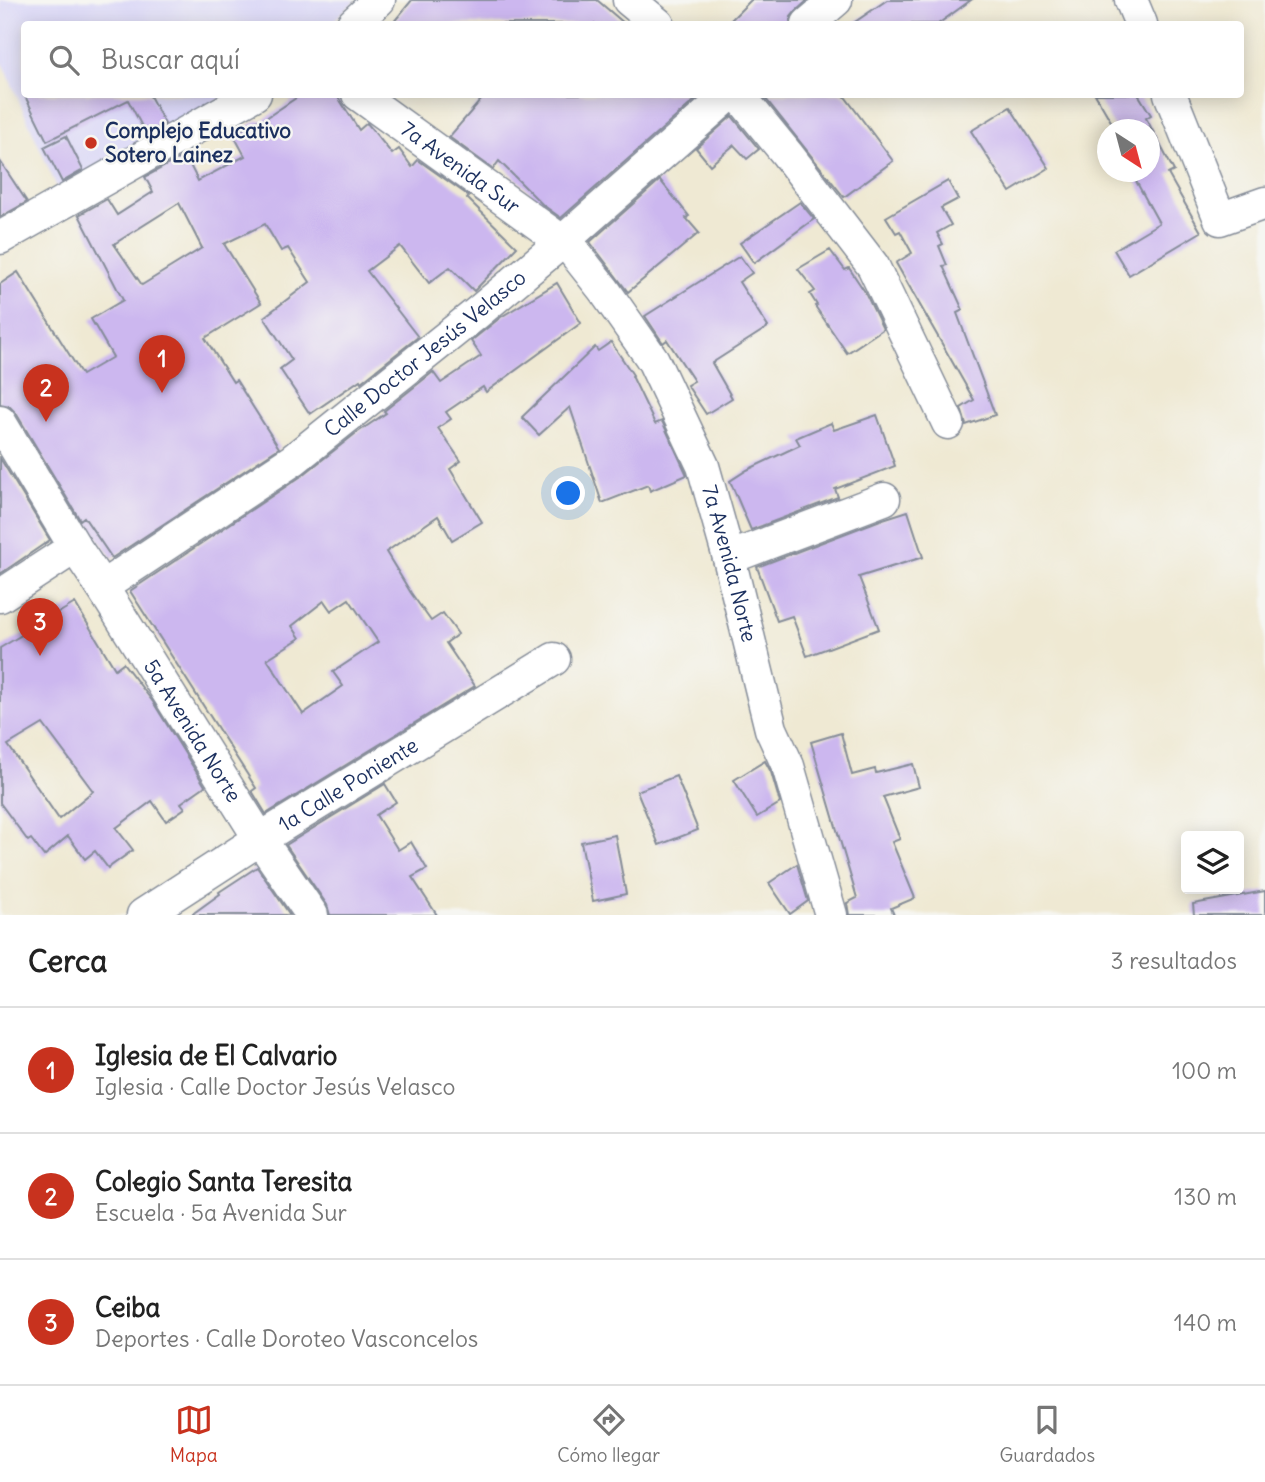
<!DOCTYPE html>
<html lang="es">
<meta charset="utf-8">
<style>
body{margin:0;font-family:Delius,sans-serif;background:#f2f2f2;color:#222}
.controls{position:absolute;right:21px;bottom:21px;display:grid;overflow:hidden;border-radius:7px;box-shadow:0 4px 18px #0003}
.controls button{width:63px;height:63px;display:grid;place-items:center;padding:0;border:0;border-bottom:2px solid #e0e0e0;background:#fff;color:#222;font:35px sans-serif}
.compass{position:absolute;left:1097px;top:119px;width:63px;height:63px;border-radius:50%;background:#fff;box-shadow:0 4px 18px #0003;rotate:144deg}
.you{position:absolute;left:569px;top:494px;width:24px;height:24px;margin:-18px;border:5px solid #fff;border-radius:50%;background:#1a73e8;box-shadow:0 0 0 10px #1a73e833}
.badge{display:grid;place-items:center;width:46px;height:46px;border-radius:50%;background:#c8321e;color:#fff;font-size:23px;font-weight:700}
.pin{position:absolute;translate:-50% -58px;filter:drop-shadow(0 2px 4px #0008)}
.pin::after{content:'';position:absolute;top:37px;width:24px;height:21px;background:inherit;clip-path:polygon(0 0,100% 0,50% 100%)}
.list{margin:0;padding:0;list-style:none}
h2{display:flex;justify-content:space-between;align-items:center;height:91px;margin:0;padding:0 28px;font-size:30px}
h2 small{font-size:23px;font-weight:400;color:#767676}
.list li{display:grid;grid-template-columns:46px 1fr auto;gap:21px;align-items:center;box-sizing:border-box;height:126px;padding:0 28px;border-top:2px solid #e0e0e0}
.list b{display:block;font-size:26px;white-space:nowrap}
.list p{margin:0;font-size:23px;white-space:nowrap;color:#767676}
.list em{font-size:23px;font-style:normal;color:#767676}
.icon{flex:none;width:38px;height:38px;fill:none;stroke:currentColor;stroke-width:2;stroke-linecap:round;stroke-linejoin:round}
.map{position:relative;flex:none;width:1265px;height:915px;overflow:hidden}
.search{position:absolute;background:#fff;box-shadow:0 4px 18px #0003;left:21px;right:21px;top:21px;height:77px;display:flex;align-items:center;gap:18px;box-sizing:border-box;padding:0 24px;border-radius:7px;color:#767676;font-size:26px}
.sheet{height:469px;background:#fff}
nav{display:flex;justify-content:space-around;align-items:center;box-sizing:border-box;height:98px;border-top:2px solid #e0e0e0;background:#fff;font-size:19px;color:#767676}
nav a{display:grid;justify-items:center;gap:4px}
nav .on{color:#c8321e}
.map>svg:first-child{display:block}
</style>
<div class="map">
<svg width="1265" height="915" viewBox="0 0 1265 915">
<rect width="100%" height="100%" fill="#f6f6f2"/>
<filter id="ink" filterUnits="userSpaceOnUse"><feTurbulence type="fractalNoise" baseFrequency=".0143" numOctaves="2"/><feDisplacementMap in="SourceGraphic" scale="14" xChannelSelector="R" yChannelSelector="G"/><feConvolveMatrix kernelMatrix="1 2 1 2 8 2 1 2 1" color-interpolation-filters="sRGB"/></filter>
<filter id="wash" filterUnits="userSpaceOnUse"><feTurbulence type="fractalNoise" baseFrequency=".00686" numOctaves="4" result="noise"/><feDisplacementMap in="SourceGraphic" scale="28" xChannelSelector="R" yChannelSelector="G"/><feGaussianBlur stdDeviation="1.57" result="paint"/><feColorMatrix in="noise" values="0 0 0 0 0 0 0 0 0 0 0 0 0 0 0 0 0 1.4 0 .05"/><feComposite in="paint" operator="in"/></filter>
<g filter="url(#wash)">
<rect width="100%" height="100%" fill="#efe9d3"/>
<path fill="#d9d6f7" d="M0,0h356l-26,24h-306v70l203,1 -168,97 -53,-121 -6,-11z"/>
<g id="blocks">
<g fill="#ccb7ef" fill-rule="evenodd">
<path d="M412,0h185l28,24h-233z"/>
<path d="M751,0h57l-12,11 -5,6 -1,7h-63z"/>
<path d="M887,0h84l-33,24h-86z"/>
<path d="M24,94h125l16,30 -19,10 -18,-34 -81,41z"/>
<path d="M302,94h34l23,36 8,-7 25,31 7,-5 13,18 6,-7 51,36 -2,2 50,49 -43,44 -24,-24 -21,16 -29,-37 -33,25 51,66 -57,45 -1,-2 -50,34 -30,-45 12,-9 -28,-43 46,-35 -22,-34 -7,3 -16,-27 -41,20 37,59 -56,35 28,44 3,-2 43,68 -167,110 -28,-41 -4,3 -64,-107 -7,-7 -9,-2v-120l18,-12 64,103 31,-18 -22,-38 32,-19 -44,-85 28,-16 10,16 36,-23 -8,-15 40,-22 13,26 47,-25 -12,-22 26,-14 1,2zM179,203l23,45 -60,37 -28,-41z"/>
<path d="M486,94h216l-141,124 -18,-13 -44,-44 -6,8 -44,-32z"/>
<path d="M762,94h81l50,67 -49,36z"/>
<path d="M1095,94h43l13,21 -5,3 28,53 -6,3 33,58 -72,43 -15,-25 45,-27 -28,-51h19v-42h-34z"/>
<path d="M1010,107l39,61 -39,24 -39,-61z"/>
<path d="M732,116l27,33 -12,10 -13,-14 -24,20 -14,-17z"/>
<path d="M66,136l17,34 -21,12 -18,-35z"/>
<path d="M0,161l27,41 -27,15z"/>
<path d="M660,180l29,36 -3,2 13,15 -71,59 -38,-50z"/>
<path d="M948,181l10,18 -17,9 10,17 -14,8 6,11 -4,2 8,19 -4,1 20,44 -6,3 38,102 -29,10 -5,-17 13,-8 -78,-137 16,-10 -12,-22 -4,2 -10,-16z"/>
<path d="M800,202l14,17 -60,44 -14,-20z"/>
<path d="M830,250l15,20 4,-2 16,24 18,37 -36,24 -32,-47 2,-1 -7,-11 5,-3 -17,-22z"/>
<path d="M740,256l12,17 -13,9 29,45 -56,36 20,35 -26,16 -19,-29 7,-4 -27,-41 -4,3 -18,-27z"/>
<path d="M557,283l24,40 -95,69 -3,-5 -37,25 5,7 -13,9 23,33 -11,8 32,53 -30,18 -14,-24 -52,36 25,41 20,28 12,-8 15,21 -12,9 29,43 -209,128 -14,-23 4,-3 -126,-197 173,-116 52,-41 31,-21 -2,-2 49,-39 8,11 40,-27 -10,-15 30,-24zM349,599l29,43 -45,30 10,14 -40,28 -36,-55 33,-21 -8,-12 32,-25 7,10z"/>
<path d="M611,342l22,33 -1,1 23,48 7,-3 25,54 -37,16 -2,-6 -46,18 -32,-96 -31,28 -17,-18 73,-70 3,4z"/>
<path d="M877,415l18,51 -60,23 3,8 -87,33 -21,-49 17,-11 53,-25 -4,-7 35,-15 3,7z"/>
<path d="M0,458l50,82 -50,34z"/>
<path d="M908,511l15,46 -64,20 20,52 -72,27 -15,-40 -15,5 -20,-54 126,-48z"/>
<path d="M75,603l40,66 8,-6 30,39 52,84 -24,17 4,5 -19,13 -14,-20 -36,27 17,22 -25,18 -13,-17 -10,8 -17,-23 -24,20 -13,-17 -3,2 -28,-38v-155zM43,724l50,67 -34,28 -51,-74z"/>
<path d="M841,733l11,42 23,-6 1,4 37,-9 6,23 -36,10 17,42 -8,3 23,56 -24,10 3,7h-45l-2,-12 10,-5 -46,-156z"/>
<path d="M765,761l6,11 9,31 -23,14 -23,-37z"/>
<path d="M676,776l22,54 -39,15 -22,-54z"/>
<path d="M385,784l11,18 -20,13 22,35 13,-8 16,27 -15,8 25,38h-107l-3,-10 -41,-60z"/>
<path d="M615,835l11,59 -33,7 -12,-59z"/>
<path d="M797,864l11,37 -18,13 -21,-31z"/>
<path d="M257,867l33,48h-99l29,-21 -1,-2z"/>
<path d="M1265,891v24h-71l-1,-11z"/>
</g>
</g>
</g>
<g filter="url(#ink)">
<use href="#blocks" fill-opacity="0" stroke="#858c98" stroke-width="2"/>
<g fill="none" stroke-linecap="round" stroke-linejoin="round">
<g stroke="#858c98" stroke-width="35">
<g id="minor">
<path d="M629,0l29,24"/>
<path d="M1131,0l10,24"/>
<path d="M353,24l26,-24"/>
<path d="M808,24l28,-24"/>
<path id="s1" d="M358,94l212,153 34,43 49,70 50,106 26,92 42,171 17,37 43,149"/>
<path d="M738,94l49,60 86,112 75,157"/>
<path d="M1170,94l50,125 45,-16"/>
<path d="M0,238l255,-144"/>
<path id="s2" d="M0,422l75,125 27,40 158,252 52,76"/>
<path d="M729,558l155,-59"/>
<path id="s3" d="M102,587l191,-127 184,-147 86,-72 167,-147"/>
<path d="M0,596l75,-49"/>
<path id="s4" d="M143,915l117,-76 294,-180"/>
</g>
</g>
<use href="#minor" stroke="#fff" stroke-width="32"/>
</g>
</g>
<circle fill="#c8321e" stroke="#f6f6f2" stroke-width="2.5" cx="91" cy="143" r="7"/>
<g text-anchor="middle" stroke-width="5" stroke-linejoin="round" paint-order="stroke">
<g font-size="21" font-weight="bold" fill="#1b2f5e" stroke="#f6f6f2" text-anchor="start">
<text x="105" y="138">Complejo Educativo<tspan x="105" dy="24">Sotero Lainez</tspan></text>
</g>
<g font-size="21" fill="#1b2f5e" stroke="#f6f6f2">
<text dy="7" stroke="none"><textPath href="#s1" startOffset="126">7a Avenida Sur</textPath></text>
<text dy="7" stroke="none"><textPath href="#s3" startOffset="399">Calle Doctor Jesús Velasco</textPath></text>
<text dy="7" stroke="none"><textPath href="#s1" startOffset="620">7a Avenida Norte</textPath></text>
<text dy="7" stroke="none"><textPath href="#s2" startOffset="364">5a Avenida Norte</textPath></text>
<text dy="7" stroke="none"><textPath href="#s4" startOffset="243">1a Calle Poniente</textPath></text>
</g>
</g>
</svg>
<div class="controls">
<button><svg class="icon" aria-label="layers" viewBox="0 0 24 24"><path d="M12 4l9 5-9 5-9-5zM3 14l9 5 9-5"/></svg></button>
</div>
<svg class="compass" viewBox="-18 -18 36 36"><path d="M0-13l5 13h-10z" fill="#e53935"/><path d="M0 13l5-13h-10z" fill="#767676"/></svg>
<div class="you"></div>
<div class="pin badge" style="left:162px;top:393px">1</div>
<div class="pin badge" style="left:46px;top:422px">2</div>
<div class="pin badge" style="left:40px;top:656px">3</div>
<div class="search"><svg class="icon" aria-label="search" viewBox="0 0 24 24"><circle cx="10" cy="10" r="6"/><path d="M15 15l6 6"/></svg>Buscar aquí</div>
</div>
<section class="sheet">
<h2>Cerca<small>3 resultados</small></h2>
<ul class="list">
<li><span class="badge">1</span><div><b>Iglesia de El Calvario</b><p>Iglesia · Calle Doctor Jesús Velasco</p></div><em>100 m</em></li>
<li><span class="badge">2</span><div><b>Colegio Santa Teresita</b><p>Escuela · 5a Avenida Sur</p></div><em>130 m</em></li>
<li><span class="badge">3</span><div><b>Ceiba</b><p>Deportes · Calle Doroteo Vasconcelos</p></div><em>140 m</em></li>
</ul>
</section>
<nav>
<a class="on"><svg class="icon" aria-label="map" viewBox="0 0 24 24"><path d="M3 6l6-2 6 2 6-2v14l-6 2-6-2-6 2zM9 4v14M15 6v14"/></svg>Mapa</a>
<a><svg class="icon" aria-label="directions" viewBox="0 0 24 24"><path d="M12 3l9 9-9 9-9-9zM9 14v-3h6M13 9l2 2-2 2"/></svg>Cómo llegar</a>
<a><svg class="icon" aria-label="saved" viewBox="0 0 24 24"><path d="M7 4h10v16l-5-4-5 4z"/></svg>Guardados</a>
</nav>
